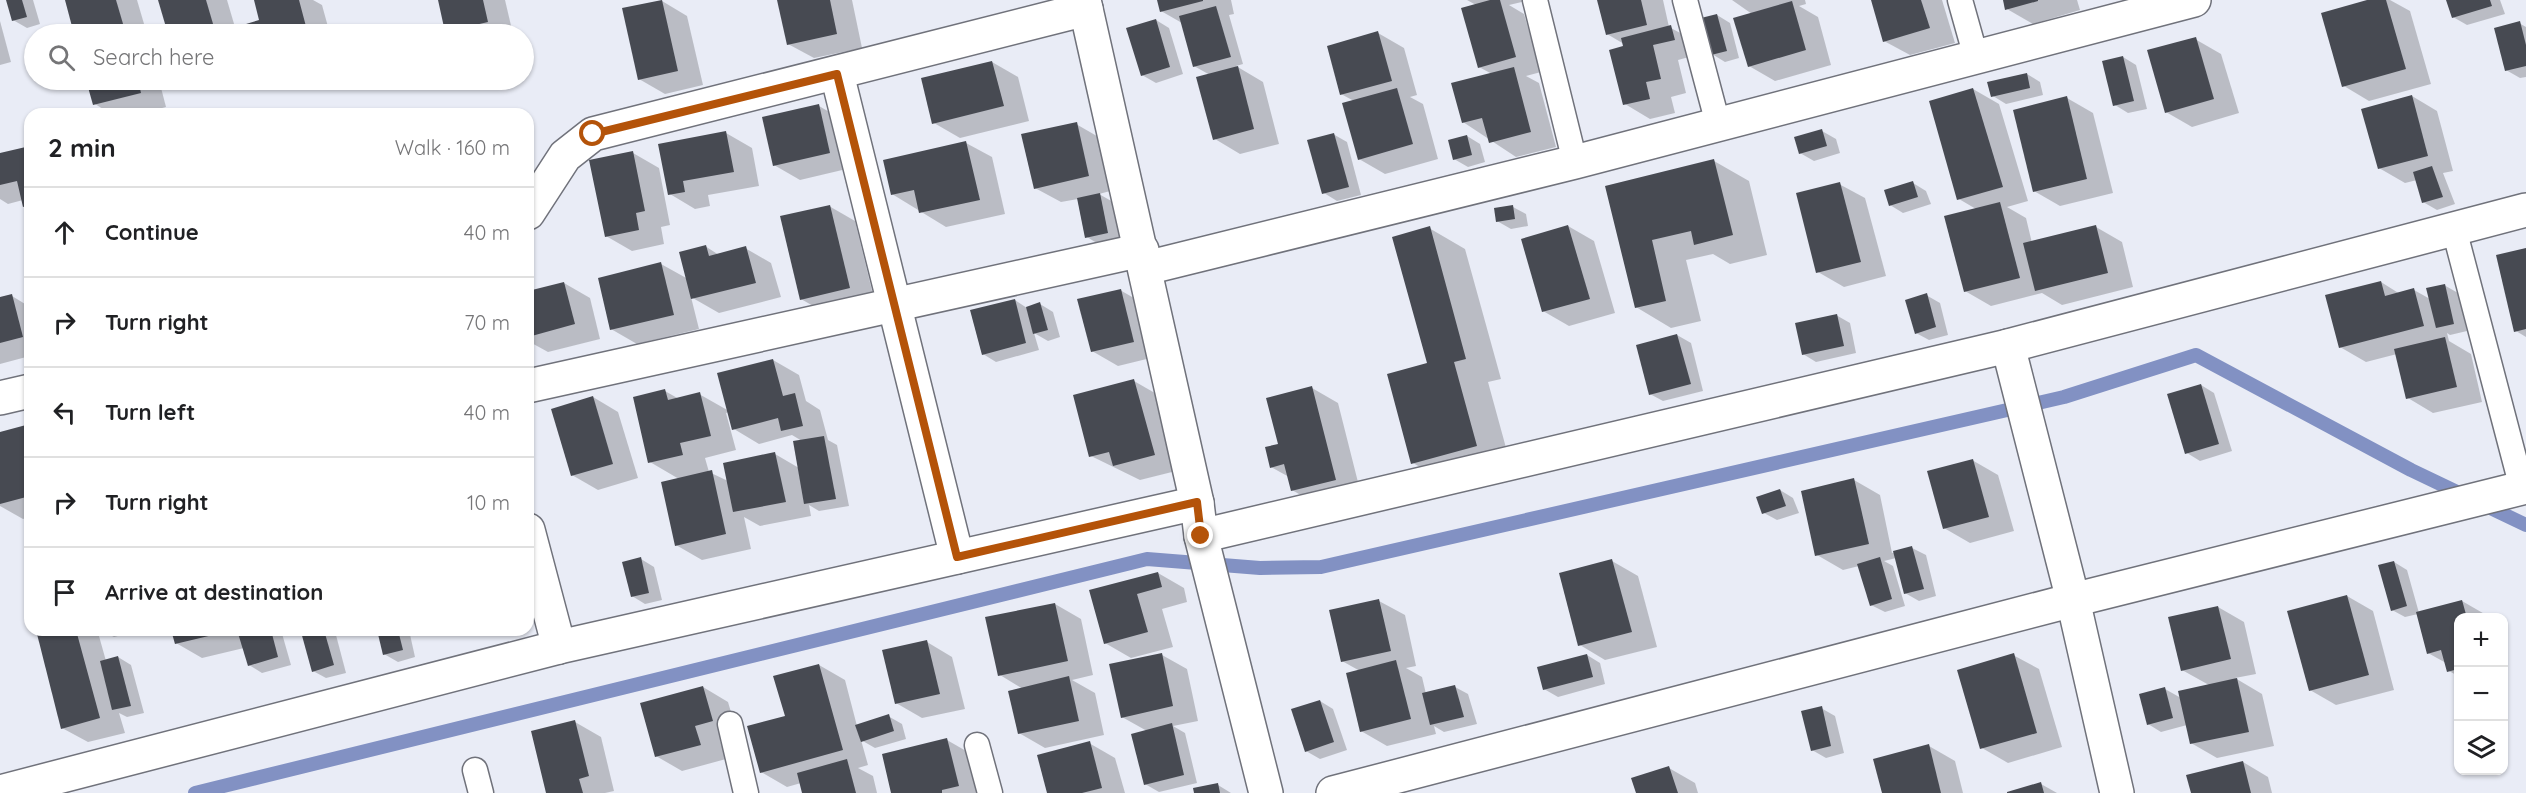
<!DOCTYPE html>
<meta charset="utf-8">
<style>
body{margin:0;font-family:Quicksand,sans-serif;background:#f6f6f6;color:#202124}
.controls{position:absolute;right:18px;bottom:18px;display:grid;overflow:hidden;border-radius:12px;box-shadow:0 2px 4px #0004}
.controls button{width:54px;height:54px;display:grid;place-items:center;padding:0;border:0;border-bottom:2px solid #e0e0e0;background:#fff;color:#202124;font:30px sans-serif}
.stop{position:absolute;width:18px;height:18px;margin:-14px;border:4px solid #b45309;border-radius:50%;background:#fff}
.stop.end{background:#b45309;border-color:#fff;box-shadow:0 2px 6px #0008}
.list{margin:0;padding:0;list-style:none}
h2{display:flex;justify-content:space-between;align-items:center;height:78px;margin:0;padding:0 24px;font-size:26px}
h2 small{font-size:20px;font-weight:400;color:#757577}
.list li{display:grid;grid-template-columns:39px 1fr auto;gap:18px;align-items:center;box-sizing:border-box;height:90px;padding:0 24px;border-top:2px solid #e0e0e0}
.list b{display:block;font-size:22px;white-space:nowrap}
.list em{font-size:20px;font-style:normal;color:#757577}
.icon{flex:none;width:33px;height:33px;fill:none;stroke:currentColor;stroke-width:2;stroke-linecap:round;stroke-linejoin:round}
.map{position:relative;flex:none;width:2526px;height:793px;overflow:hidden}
.search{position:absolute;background:#fff;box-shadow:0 2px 4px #0004;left:24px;top:24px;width:510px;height:66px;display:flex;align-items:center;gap:15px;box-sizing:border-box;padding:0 21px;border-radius:33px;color:#757577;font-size:22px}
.panel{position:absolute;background:#fff;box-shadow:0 2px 4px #0004;left:24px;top:108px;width:510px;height:528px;border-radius:18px}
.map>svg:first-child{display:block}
</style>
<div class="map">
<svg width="2526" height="793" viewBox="0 0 2526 793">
<rect width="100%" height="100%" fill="#e9ecf6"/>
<g fill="#0003" fill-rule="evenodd">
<path d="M8,0h25l7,24 -13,4 -14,-8z"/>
<path d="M67,0h70l10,34h-71z"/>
<path d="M159,0h68l10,34h-68z"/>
<path d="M258,0h55l9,5 8,29h-80l-3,-9 13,-4z"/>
<path d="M439,0h66l8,34h-61l-6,-3z"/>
<path d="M779,0h73l10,48 -48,10 -26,-14z"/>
<path d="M1158,0h73l3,14 -5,1 14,49 -7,2 27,16 16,62 -39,10 -25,-15 -5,-64 -16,-9 -12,-43 -21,-12z"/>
<path d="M1467,0h63l-21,5 15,9 17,58 -15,4 13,7 17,64 -40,10 -53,-35 29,-48 -13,-7 -3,-62z"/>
<path d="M1599,0h64l6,27 28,15 3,12 -22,6 8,33 -15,4 4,16 -25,6 -25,-15 -1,-60 -17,-10z"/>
<path d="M1732,0h73l1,4 -7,2 19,11 13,48 -56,16 -26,-15 3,-52z"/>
<path d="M1872,0h70l13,43 -45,12 -26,-14z"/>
<path d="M2004,0h73l3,10 -47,14 -26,-15z"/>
<path d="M2372,0h18l20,11 21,73 -62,17 -25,-15z"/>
<path d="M2448,0h52l5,14 -38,11 -14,-8z"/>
<path d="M662,1l25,15 16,69 -38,9 -26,-15z"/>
<path d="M1717,15l13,8 9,35 -14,4 -13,-8z"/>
<path d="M1156,20l13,8 14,46 -27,9 -14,-8z"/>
<path d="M0,21l11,41 -11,3z"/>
<path d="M2519,23l7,4v50l-6,1 -14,-8z"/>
<path d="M1378,33l26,15 13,47 -7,2 13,7 15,55 -53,15 -26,-15 -5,-58 -13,-7z"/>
<path d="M2195,39l26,15 18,59 -47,14 -26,-15z"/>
<path d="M2123,57l13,8 11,44 -19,4 -13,-8z"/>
<path d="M992,62l26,15 11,44 -69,17 -26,-15z"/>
<path d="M2027,74l13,8 3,13 -37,9 -13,-8z"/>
<path d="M88,80h71l7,27 -26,7h-29l-16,-10z"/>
<path d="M269,80h56l-38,10z"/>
<path d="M1973,89l26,15 29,97 -21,6 19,11 6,25 64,-16 26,15 11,45 -71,18 -20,-12 -51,13 -26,-15 11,-82 -17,-10z"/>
<path d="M2412,96l25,15 16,60 -10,2 12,31 -18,6 -14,-8 -6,-22 -12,3 -26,-15z"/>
<path d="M2067,98l26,15 20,80 -53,13 -26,-15z"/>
<path d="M819,106l26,15 10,46 -55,13 -26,-15z"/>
<path d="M1076,124l26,15 12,51 -15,4 14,8 7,38 -20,5 -13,-8 -9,-38 -17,3 -26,-14z"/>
<path d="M1822,131l14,8 4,14 -26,8 -14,-8z"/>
<path d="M726,133l26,15 7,38 -51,9 2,11 -15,3 -25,-15z"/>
<path d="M1333,134l14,8 14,53 -24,6 -13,-8z"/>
<path d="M1467,136l13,8 5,18 -17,5 -14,-8z"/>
<path d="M966,143l26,14 13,57 -59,13 -54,-33z"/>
<path d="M30,147v62l-5,-3 -2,-6 -15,4 -8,-5v-45z"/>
<path d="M633,153l26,15 11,57 -9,2 3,17 -32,7 -26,-15z"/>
<path d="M1714,161l35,20 18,74 -37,9 -17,-10 -27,6 15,61 -30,7 -35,-21 -29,-120z"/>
<path d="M1913,183l13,8 5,13 -28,9 -13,-8z"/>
<path d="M1839,184l26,14 21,78 -42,11 -26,-15z"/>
<path d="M829,206l26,15 20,82 -48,11 -26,-15z"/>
<path d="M1513,207l13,7 2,12 -17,3 -14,-8z"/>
<path d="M1568,226l26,15 21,72 -46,13 -26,-15z"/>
<path d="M1429,228l36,21 36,130 -13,3 23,84 -63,17 -35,-20 16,-99z"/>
<path d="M705,246l14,9 26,-7 26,15 10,34 -62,16 -28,-16 8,32 -62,15 -26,-15 50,-65 27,15z"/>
<path d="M2526,250v87l-10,-6z"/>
<path d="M2381,282l19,12 14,-4 16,9 14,-14 14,8 9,38 -17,4 -3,-2 2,8 22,13 11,48 -49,11 -25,-15 -11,-44 -31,8 -26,-15z"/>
<path d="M564,283l26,15 10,41 -52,13 -20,-11v-48z"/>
<path d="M1120,290l26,15 13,51 -41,10 -26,-15z"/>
<path d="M1926,295l14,8 8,32 -19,5 -13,-7z"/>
<path d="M12,296l18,11v49l-30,8v-65z"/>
<path d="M1015,300l12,8 13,-4 13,8 7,25 -12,4 -14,-8 5,17 -43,12 -13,-8z"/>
<path d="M1836,315l14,8 6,30 -40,9 -13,-8z"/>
<path d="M1677,335l14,8 12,48 -40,10 -13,-7z"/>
<path d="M773,360l26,15 7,26 14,9 8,30 9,5 12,61 -30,5 -10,-6 2,11 -51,10 -16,-9 7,32 -49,11 -26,-15 3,-66 -29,-17 15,-71 14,8 20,-5 30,17zM729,412l5,17 25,15 33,-9 10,6 -3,27 -24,-14 -47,27 -19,-9 -4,-14 31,-8 -10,-37z"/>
<path d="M1134,381l26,15 20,74 -40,10 -49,-24z"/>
<path d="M2201,385l13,8 18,58 -32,10 -13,-8z"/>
<path d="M1312,388l26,15 23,91 -43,11 -26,-15 -3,-13 -18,-10z"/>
<path d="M593,397l25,15 20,66 -40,12 -26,-15z"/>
<path d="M26,427l4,2v88l-7,2 -23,-13v-73z"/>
<path d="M1972,460l26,15 16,56 -44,12 -26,-15z"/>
<path d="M1854,480l26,15 12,58 20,-5 14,7 10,41 -17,5 -14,-8 -9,-35 -12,3 9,5 12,40 -20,6 -14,-7 -12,-39 -16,4 -26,-15z"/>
<path d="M1780,490l13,8 6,15 -22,7 -13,-7z"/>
<path d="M641,559l13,8 8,33 -17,4 -13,-8z"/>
<path d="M1612,561l26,15 19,71 -52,13 -25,-15z"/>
<path d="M2394,562l13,8 12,43 43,-12 26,15 -30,2v58l-9,-5 -3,-8 -18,-10 -10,-39 -13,3 -13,-7z"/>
<path d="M1158,573l26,15 3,14 -25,7 11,38 -42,11 -26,-15 -14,-52z"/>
<path d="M2347,596l26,15 21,79 -58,15 -26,-15z"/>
<path d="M1379,601l26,14 11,51 -10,2 16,9 4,17 29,-7 13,7 9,30 -33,8 -10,-6 2,8 -49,12 -26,-15 -1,-60 -18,-10z"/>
<path d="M1055,604l26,15 12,56 -21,5 23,13 9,42 -59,13 -26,-15 4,-44 -23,-14z"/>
<path d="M2218,607l26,15 12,52 -21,4 27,16 12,52 -57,12 -26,-15 -4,-18 -26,7 -13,-8 17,-35 16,9 28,-13 -27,-15z"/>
<path d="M37,630h52l10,6 7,25 12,-4 13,8 13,48 -17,4 -8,-4 6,20 -37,9 -26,-14z"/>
<path d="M101,630h40l-27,7z"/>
<path d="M173,630h108l10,35 -29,8 -13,-8 -5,-17 -42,10 -26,-15z"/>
<path d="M314,630h13l9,5 10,38 -20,5 -13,-7z"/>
<path d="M379,630h30l6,27 -17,5 -14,-8z"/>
<path d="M927,642l25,15 13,52 -43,9 -26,-15z"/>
<path d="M1162,655l25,14 11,52 -25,5 12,7 12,50 -38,9 -14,-8 2,-53 -25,-14z"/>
<path d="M1587,655l13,8 5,21 -47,13 -14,-8z"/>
<path d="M2013,655l26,14 23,78 -54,16 -26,-15z"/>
<path d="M819,665l26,15 12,46 31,-10 14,8 4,15 -31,9 -14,-8 7,25 -10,3 15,8 4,17h-73l-3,-10 -14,4 -26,-15 26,-55z"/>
<path d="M703,687l25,15 10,34 -18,4 6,19 -44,12 -26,-15z"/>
<path d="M1320,701l13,8 14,41 -27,9 -14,-8z"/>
<path d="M1821,708l14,8 9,37 -18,5 -14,-8z"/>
<path d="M575,722l26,15 13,54 -9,2h-58z"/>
<path d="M947,740l26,15 9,38h-90z"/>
<path d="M1089,743l26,15 10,35h-77z"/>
<path d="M1929,746l26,15 8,32h-79z"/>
<path d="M2243,762l25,15 4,16h-80z"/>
<path d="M1669,768l26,15 3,10h-61z"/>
<path d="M2041,784l16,9h-46z"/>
<path d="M1218,785l13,8h-36z"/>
</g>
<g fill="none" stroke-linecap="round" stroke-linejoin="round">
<path stroke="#8291c3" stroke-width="14" d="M195,793l952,-234 113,9 61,-1 743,-170 132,-42 215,115 115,55"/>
</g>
<g fill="#474a52">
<path d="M6,0h16l5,17 -15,4z"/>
<path d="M65,0h51l10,34h-52z"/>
<path d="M158,0h48l10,34h-48z"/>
<path d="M254,0h45l9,34h-60l-2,-10 13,-4z"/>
<path d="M438,0h45l5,22 -43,10z"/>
<path d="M662,0l16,71 -40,9 -16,-72z"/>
<path d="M777,0h53l7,34 -50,11z"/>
<path d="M1157,0h46v1l-43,11z"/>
<path d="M1490,0h10l16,57 -38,11 -17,-60z"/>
<path d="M1597,0h44l6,25 -41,10z"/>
<path d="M1871,0h50l9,28 -47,14z"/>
<path d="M2003,0h35v1l-33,9z"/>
<path d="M2367,0h19l20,69 -64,18 -21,-74z"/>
<path d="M2446,0h44l2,6 -40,12z"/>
<path d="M1792,1l14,49 -58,17 -15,-49z"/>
<path d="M1216,6l15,51 -38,10 -14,-51z"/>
<path d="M1717,14l10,37 -16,4 -10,-37z"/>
<path d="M1156,19l14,48 -29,9 -15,-48z"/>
<path d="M2520,21l6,24v21l-21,5 -11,-43z"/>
<path d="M1671,25l4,15 -22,5 8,34 -15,3 4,17 -27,6 -14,-55 14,-4 -2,-8z"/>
<path d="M1378,31l14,50 -52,14 -13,-49z"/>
<path d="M2196,37l18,62 -49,14 -18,-63z"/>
<path d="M2123,56l11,45 -21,5 -11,-45z"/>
<path d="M992,61l12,45 -72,18 -11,-46z"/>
<path d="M1238,66l16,63 -41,11 -17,-63z"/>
<path d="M1514,67l17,65 -42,11 -7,-25 -20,5 -11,-40z"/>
<path d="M2027,73l3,15 -39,9 -4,-15z"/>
<path d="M86,80h52l3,13 -48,12z"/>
<path d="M1397,88l16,56 -55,16 -16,-57z"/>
<path d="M1973,88l30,99 -46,13 -28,-99z"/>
<path d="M2412,95l16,61 -50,13 -17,-60z"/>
<path d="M2067,96l20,83 -54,13 -20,-82z"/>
<path d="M819,104l11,49 -57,13 -11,-49z"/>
<path d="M1077,122l12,54 -55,13 -13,-55z"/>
<path d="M1822,129l5,17 -28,8 -5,-17z"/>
<path d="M726,131l8,41 -51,9 2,11 -17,3 -10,-51z"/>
<path d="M1334,133l15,54 -27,7 -15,-54z"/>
<path d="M1467,135l5,20 -19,5 -5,-20z"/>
<path d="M966,141l14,59 -61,13 -5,-23 -23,5 -8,-35z"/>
<path d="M30,146v59l-7,2 -6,-26 -17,4v-32z"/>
<path d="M633,151l12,60 -9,2 3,17 -34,7 -16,-77z"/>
<path d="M1714,159l19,76 -39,10 -3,-14 -39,9 14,61 -31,7 -30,-122z"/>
<path d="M2432,166l11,31 -21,6 -9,-31z"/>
<path d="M1913,181l5,16 -29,9 -5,-16z"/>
<path d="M1840,182l21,80 -45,11 -20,-80z"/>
<path d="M1100,193l8,40 -23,5 -8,-40z"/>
<path d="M2000,202l20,76 -56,14 -20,-76z"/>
<path d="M830,205l20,83 -50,12 -20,-84z"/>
<path d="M1513,205l2,14 -19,3 -2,-14z"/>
<path d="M1568,225l22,74 -48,13 -21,-73z"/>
<path d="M2096,225l12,48 -73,18 -12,-48z"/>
<path d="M1430,226l36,133 -12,3 23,84 -66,18 -24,-90 40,-11 -35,-126z"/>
<path d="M706,245l3,11 37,-10 10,37 -65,16 -12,-47z"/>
<path d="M2526,248v81l-12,3 -18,-77z"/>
<path d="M661,262l13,53 -64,15 -12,-52z"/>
<path d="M2381,281l4,15 29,-8 10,38 -85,22 -14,-53z"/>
<path d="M564,282l11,42 -47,13v-46z"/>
<path d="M2445,284l9,40 -18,4 -10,-40z"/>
<path d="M1121,289l13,53 -43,10 -14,-53z"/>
<path d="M1927,293l9,34 -21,7 -10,-34z"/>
<path d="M12,294l11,43 -23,6v-46z"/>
<path d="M1015,299l11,44 -44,12 -12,-45z"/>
<path d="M1040,302l8,28 -15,4 -7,-27z"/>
<path d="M1837,314l7,32 -42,9 -7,-32z"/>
<path d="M1677,334l14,50 -42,11 -13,-50z"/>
<path d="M2445,337l12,50 -51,12 -12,-50z"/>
<path d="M773,359l10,37 12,-3 8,33 -22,5 -3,-13 -46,12 -15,-57z"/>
<path d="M1134,379l21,76 -42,11 -4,-14 -20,5 -16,-62z"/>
<path d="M2201,384l18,60 -34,10 -18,-60z"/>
<path d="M1312,386l24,94 -45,11 -7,-27 -14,4 -5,-21 13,-3 -12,-46z"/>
<path d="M665,389l3,11 32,-8 11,44 -31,7 3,12 -35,8 -15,-66z"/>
<path d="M593,396l20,68 -42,12 -20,-67z"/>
<path d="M26,425l4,15v56l-30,8v-72z"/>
<path d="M824,436l12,63 -32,5 -11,-63z"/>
<path d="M775,452l11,50 -53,10 -10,-49z"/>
<path d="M1973,459l16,58 -46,12 -16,-58z"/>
<path d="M712,470l14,64 -51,12 -14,-64z"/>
<path d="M1854,478l15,66 -54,12 -14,-65z"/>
<path d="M1780,489l6,17 -24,8 -6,-17z"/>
<path d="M1912,546l12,43 -20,5 -11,-43z"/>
<path d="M641,557l8,36 -18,4 -9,-35z"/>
<path d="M1880,557l12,42 -22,7 -13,-42z"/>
<path d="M1612,559l20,73 -54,14 -19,-73z"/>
<path d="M2394,561l13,45 -16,5 -13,-46z"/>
<path d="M1158,572l4,15 -25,7 11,38 -44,12 -15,-54z"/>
<path d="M2347,595l22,80 -60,16 -22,-80z"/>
<path d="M1379,599l12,52 -50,11 -12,-52z"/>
<path d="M2462,600l5,18h-9v51l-11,3 -6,-22 -14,4 -11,-42z"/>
<path d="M1055,603l13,58 -70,15 -13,-59z"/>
<path d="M2218,606l13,53 -50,12 -13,-54z"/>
<path d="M36,630h40l24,88 -39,11z"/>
<path d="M171,630h45l1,4 -42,10z"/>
<path d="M237,630h34l7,27 -30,9z"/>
<path d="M309,630h15l10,35 -22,7 -11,-40z"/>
<path d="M377,630h21l5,20 -20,5z"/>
<path d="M927,640l13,54 -45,10 -13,-54z"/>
<path d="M1162,653l11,53 -52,12 -12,-54z"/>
<path d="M2014,653l23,80 -57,16 -23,-79z"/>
<path d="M1587,654l6,23 -50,13 -6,-23z"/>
<path d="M118,656l13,50 -19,4 -12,-49z"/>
<path d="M1396,660l15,59 -51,13 -14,-59z"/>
<path d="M819,664l24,86 -83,23 -13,-47 38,-10 -12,-40z"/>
<path d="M1069,676l10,45 -61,13 -10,-43z"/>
<path d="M2237,678l12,54 -59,12 -12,-53z"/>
<path d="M1455,685l9,32 -34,8 -8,-32z"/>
<path d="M703,686l10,35 -18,5 6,19 -46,12 -15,-54z"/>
<path d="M2165,687l8,31 -26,7 -8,-31z"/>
<path d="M1320,700l14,42 -29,10 -14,-43z"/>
<path d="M1822,706l9,40 -20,5 -10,-40z"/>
<path d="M889,714l5,17 -33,11 -6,-17z"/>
<path d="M575,720l14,56 -10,3 4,14h-37l-15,-62z"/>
<path d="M1172,723l12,52 -40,10 -13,-51z"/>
<path d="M947,738l12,48 -17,4v3h-51l-9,-39z"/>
<path d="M1090,741l12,47 -20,5h-35l-10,-38z"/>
<path d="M1929,744l12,49h-59l-9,-34z"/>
<path d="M847,759l9,34h-54l-5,-20z"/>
<path d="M2243,761l8,32h-60l-5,-18z"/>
<path d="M1669,766l9,27h-42l-5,-15z"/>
<path d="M2041,782l3,11h-37v-1z"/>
<path d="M1218,783l2,10h-26l-1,-5z"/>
</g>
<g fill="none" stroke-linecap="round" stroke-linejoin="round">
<g stroke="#70727b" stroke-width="27">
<g id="lane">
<path d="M1535,0l40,162"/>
<path d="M1685,0l33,124"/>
<path d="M1960,0l16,57"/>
<path d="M2454,229l68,259"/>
<path d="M730,724l16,69"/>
<path d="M977,745l13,48"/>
<path d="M475,770l6,23"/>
</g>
</g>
<g stroke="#70727b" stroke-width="36">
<g id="street">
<path d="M1084,0l113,503 4,33 65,257"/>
<path d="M837,74l120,483"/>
<path d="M528,213l37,-57 28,-22 493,-125"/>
<path d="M1146,268l429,-106 619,-162"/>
<path d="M2008,346l65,254 44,193"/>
<path d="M528,386l614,-136"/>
<path d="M0,398l30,-7"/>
<path d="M528,530l31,117"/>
<path d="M1201,536l807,-190 518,-136"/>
<path d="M0,792l559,-145 638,-144"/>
<path d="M1333,793l740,-193 453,-113"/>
</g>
</g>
<use href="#lane" stroke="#fff" stroke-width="24"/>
<use href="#street" stroke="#fff" stroke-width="33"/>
</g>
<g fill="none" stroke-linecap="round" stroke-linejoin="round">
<path stroke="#b45309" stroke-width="8" d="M593,134l244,-60 120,483 240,-55 4,34"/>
</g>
</svg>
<div class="controls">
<button>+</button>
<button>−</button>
<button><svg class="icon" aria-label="layers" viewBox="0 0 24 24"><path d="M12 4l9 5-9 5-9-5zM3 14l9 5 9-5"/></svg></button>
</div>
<div class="stop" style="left:593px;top:134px"></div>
<div class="stop end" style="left:1201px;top:536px"></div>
<div class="search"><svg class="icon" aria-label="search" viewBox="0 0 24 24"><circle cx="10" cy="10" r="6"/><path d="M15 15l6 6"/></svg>Search here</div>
<section class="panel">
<h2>2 min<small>Walk · 160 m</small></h2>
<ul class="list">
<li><svg class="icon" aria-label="ahead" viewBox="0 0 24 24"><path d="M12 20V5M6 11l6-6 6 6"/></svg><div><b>Continue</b></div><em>40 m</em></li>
<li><svg class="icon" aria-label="right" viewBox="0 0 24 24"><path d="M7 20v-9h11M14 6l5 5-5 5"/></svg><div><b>Turn right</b></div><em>70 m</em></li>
<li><svg class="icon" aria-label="left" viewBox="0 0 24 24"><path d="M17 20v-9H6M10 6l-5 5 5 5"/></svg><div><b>Turn left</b></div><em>40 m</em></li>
<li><svg class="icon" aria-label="right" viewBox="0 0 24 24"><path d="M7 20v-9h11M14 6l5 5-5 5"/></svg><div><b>Turn right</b></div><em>10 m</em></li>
<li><svg class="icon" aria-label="arrive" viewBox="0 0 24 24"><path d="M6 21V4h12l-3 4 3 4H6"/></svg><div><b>Arrive at destination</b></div></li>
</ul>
</section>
</div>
